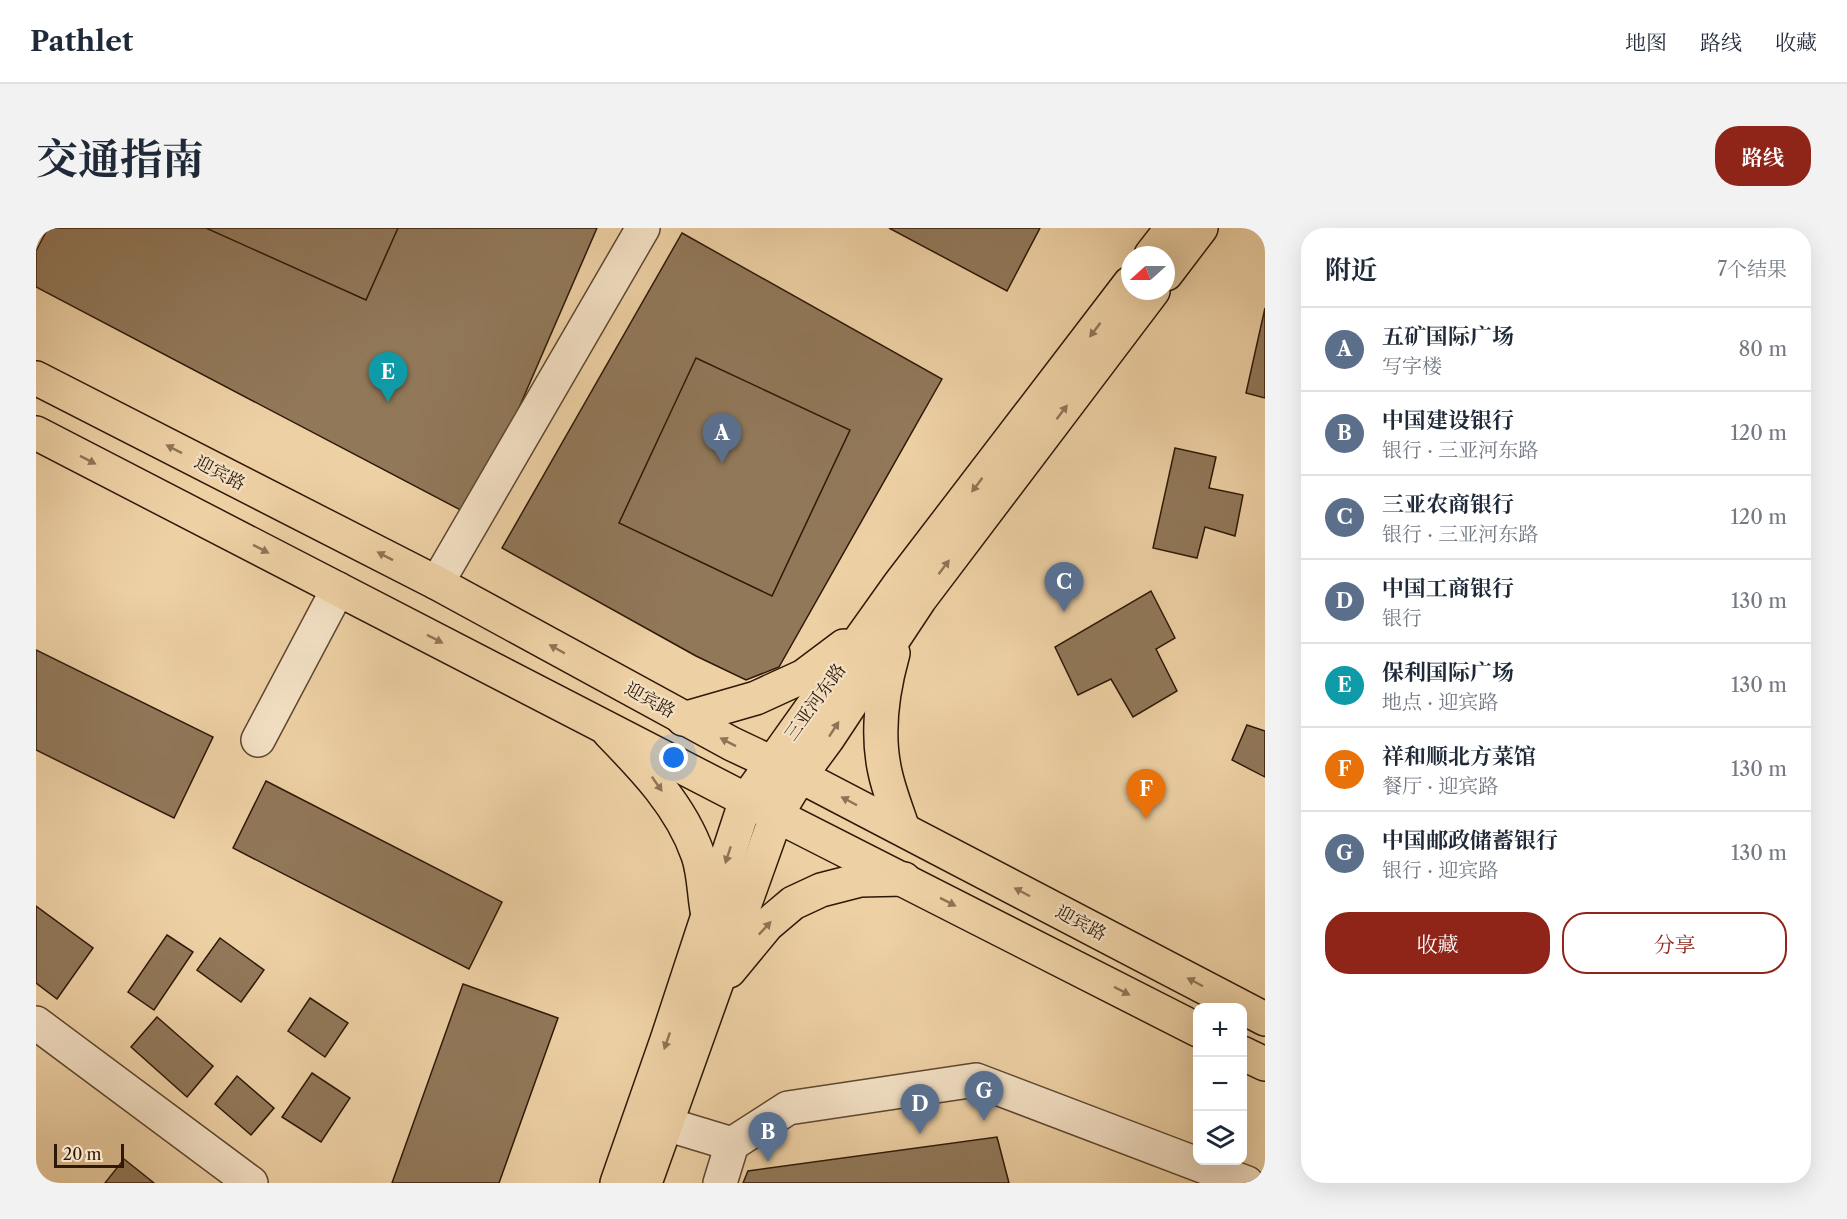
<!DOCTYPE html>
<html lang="zh">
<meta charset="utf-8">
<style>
body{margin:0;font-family:"Libre Caslon Text","Noto Serif SC",serif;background:#f2f2f3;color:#1f2937}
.controls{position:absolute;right:18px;bottom:18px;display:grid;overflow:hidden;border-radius:12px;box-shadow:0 6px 24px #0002}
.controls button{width:54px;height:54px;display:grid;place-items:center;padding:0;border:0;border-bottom:2px solid #e0e1e3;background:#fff;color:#1f2937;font:30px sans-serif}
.compass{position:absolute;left:1085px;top:18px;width:54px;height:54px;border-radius:50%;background:#fff;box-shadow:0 6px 24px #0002;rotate:249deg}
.scale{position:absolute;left:18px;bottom:15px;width:70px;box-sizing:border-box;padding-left:6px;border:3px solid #2e1908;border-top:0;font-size:16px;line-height:21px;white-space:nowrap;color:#2e1908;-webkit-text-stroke:4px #f3e0c4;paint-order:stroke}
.you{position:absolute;left:638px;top:530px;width:21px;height:21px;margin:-15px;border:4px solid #fff;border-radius:50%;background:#1a73e8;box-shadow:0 0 0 9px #1a73e833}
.badge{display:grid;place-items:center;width:39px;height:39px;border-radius:50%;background:#8f2418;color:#fff;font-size:20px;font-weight:700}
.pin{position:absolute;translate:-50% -50px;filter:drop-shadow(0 2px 3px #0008)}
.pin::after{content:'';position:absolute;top:32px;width:21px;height:18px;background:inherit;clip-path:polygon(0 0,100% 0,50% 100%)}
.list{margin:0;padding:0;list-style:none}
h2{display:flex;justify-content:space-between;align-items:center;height:78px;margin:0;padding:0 24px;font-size:26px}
h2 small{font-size:20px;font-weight:400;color:#747a83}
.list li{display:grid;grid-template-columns:39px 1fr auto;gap:18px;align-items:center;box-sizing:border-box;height:84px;padding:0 24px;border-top:2px solid #e0e1e3}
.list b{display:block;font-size:22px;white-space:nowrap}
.list p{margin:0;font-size:20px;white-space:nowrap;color:#747a83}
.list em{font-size:20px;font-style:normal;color:#747a83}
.actions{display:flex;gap:12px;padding:18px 24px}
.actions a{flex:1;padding:14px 0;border:2px solid #8f2418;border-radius:24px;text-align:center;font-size:21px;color:#8f2418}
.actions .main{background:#8f2418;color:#fff}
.icon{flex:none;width:33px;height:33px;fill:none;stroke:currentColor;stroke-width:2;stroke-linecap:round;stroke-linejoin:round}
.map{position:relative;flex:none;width:1229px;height:955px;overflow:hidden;border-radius:24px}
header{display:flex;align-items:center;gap:36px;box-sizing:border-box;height:84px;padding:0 30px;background:#fff;border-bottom:2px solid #e0e1e3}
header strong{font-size:28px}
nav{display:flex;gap:33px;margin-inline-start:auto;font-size:21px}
.intro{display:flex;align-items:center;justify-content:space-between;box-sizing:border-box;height:144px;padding:0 36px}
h1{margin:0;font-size:42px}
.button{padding:15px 27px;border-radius:24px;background:#8f2418;color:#fff;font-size:21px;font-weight:700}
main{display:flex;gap:36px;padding:0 36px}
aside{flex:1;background:#fff;border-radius:24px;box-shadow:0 6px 24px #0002}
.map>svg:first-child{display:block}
</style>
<header>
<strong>Pathlet</strong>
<nav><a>地图</a><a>路线</a><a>收藏</a></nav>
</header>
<div class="intro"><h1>交通指南</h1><a class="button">路线</a></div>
<main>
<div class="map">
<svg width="1229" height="955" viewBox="0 0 1229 955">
<rect width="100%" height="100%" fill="#edd0a4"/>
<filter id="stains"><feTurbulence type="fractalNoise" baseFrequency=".00333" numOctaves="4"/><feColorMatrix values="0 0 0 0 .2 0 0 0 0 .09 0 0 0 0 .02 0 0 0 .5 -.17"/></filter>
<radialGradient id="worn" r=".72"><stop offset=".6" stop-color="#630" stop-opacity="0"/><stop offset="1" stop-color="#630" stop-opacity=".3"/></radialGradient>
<g fill="#917859" stroke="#2e1908" stroke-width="1.5">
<path d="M12,0h549l-125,288 -436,-229v-36z"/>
<path d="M170,0h192l-32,72z"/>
<path d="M853,0h151l-33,63z"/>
<path d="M646,5l260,146 -163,288 -33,13 -50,-24 -194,-108z"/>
<path d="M1229,80v90l-19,-5z"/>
<path d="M660,130l154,72 -78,166 -153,-73z"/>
<path d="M1139,220l41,9 -7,31 34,7 -8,41 -30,-9 -8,31 -44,-10z"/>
<path d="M1115,363l24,47 -19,11 21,42 -44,26 -22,-38 -33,16 -23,-48z"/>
<path d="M0,422l177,87 -39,81 -138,-68z"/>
<path d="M1211,497l18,6v46l-33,-17z"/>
<path d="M230,553l236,121 -33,67 -236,-121z"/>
<path d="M0,678l57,42 -36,51 -21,-16z"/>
<path d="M131,707l26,17 -39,58 -26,-18z"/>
<path d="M184,710l44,32 -23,32 -44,-32z"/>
<path d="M427,756l95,34 -59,165h-107z"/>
<path d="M274,770l38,25 -23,34 -37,-26z"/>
<path d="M121,789l56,49 -26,31 -56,-50z"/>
<path d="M276,845l38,25 -29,44 -39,-25z"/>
<path d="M201,848l37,32 -23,27 -36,-31z"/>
<path d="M961,909l12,46h-266l5,-12z"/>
<path d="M88,931l30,24h-49z"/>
</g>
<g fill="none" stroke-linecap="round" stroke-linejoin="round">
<g stroke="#5e472f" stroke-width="36">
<g id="minor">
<path d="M401,355l206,-355"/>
<path d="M222,512l80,-151"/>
<path d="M0,795l215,160"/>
<path d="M630,896l66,20 56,-36 188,-28 271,103"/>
<path d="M684,955l12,-39"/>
</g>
</g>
<g stroke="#2e1908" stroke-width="36">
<g id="major">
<path d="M1115,27l21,-27"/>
<path d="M1130,46l35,-46"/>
<path d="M857,425c-11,39 -17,79 -8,119 4,19 12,39 18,57"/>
<path d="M647,491l73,-21 48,-22 40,-30"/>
<path d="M573,504c35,36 72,74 89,123 6,17 6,38 9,55"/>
<path d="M693,743l38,-46 26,-22 28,-13 39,-10 44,-1"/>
<path d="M581,955l50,-143 79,-240 153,-215 231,-302"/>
<path d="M609,955l132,-369 23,-38 28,-38 92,-139 233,-308"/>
</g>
</g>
<g stroke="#2e1908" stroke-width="36">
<g id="highway">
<path d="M0,150l401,205 295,161 68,32 465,243"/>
<path d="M0,205l710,367 452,230"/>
<path d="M1206,825l23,11"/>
</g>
</g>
<use href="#minor" stroke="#f3e0c4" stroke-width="33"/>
<use href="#major" stroke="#edd0a4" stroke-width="33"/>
<use href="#highway" stroke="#edd0a4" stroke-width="33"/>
</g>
<defs><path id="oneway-solid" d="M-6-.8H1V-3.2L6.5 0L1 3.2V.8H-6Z" transform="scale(1.5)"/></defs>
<g fill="#8e7456">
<use href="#oneway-solid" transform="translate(1059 102) rotate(127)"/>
<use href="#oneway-solid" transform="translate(1026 184) rotate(-53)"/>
<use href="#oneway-solid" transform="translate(138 221) rotate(-153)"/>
<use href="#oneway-solid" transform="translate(52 232) rotate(27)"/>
<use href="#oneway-solid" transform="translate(941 257) rotate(127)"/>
<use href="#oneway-solid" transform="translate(225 321) rotate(27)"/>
<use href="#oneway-solid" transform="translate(349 328) rotate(-153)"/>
<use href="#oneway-solid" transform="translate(908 339) rotate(-53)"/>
<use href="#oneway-solid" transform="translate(399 411) rotate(27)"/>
<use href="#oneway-solid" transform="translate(521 421) rotate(-151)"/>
<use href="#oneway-solid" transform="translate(798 501) rotate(-57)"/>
<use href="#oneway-solid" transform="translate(692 514) rotate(-153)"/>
<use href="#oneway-solid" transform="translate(621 556) rotate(55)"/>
<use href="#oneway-solid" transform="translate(813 573) rotate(-152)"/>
<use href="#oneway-solid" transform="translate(692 627) rotate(108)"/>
<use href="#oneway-solid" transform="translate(986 664) rotate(-152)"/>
<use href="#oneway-solid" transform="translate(912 674) rotate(27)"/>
<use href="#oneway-solid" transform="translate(729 700) rotate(-47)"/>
<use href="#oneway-solid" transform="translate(1159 754) rotate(-152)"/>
<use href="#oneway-solid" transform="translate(1086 763) rotate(27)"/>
<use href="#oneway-solid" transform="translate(631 813) rotate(109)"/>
</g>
<g text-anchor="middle" stroke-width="4.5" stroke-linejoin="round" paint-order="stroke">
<g font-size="18" fill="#2e1908" stroke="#f3e0c4">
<text transform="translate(184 245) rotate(27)" y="6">迎宾路</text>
<text transform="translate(614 472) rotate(29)" y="6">迎宾路</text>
<text transform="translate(779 474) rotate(-54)" y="6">三亚河东路</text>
<text transform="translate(1045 695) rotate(28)" y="6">迎宾路</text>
</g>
</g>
<rect width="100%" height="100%" filter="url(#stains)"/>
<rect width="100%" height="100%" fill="url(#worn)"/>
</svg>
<div class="controls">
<button>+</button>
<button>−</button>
<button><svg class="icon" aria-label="layers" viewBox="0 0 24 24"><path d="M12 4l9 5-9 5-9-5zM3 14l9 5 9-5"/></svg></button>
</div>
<svg class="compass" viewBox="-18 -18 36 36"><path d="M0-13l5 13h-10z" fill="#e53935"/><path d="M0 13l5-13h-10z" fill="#747a83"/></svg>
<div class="scale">20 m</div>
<div class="you"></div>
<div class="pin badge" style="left:686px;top:235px;background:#5c6f8a">A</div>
<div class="pin badge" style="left:732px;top:934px;background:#5c6f8a">B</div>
<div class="pin badge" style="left:1028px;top:384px;background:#5c6f8a">C</div>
<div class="pin badge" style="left:884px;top:906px;background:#5c6f8a">D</div>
<div class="pin badge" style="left:352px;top:174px;background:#0f9aa8">E</div>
<div class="pin badge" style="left:1110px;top:591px;background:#e8710a">F</div>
<div class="pin badge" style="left:948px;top:893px;background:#5c6f8a">G</div>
</div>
<aside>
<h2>附近<small>7个结果</small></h2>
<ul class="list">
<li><span class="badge" style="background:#5c6f8a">A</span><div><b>五矿国际广场</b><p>写字楼</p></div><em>80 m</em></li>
<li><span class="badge" style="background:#5c6f8a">B</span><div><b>中国建设银行</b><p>银行 · 三亚河东路</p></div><em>120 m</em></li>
<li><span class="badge" style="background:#5c6f8a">C</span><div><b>三亚农商银行</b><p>银行 · 三亚河东路</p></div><em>120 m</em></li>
<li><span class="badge" style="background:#5c6f8a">D</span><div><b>中国工商银行</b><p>银行</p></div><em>130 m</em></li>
<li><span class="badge" style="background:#0f9aa8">E</span><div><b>保利国际广场</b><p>地点 · 迎宾路</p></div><em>130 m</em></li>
<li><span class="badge" style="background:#e8710a">F</span><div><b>祥和顺北方菜馆</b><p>餐厅 · 迎宾路</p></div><em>130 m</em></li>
<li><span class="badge" style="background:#5c6f8a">G</span><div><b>中国邮政储蓄银行</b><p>银行 · 迎宾路</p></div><em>130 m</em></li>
</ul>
<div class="actions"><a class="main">收藏</a><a>分享</a></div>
</aside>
</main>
